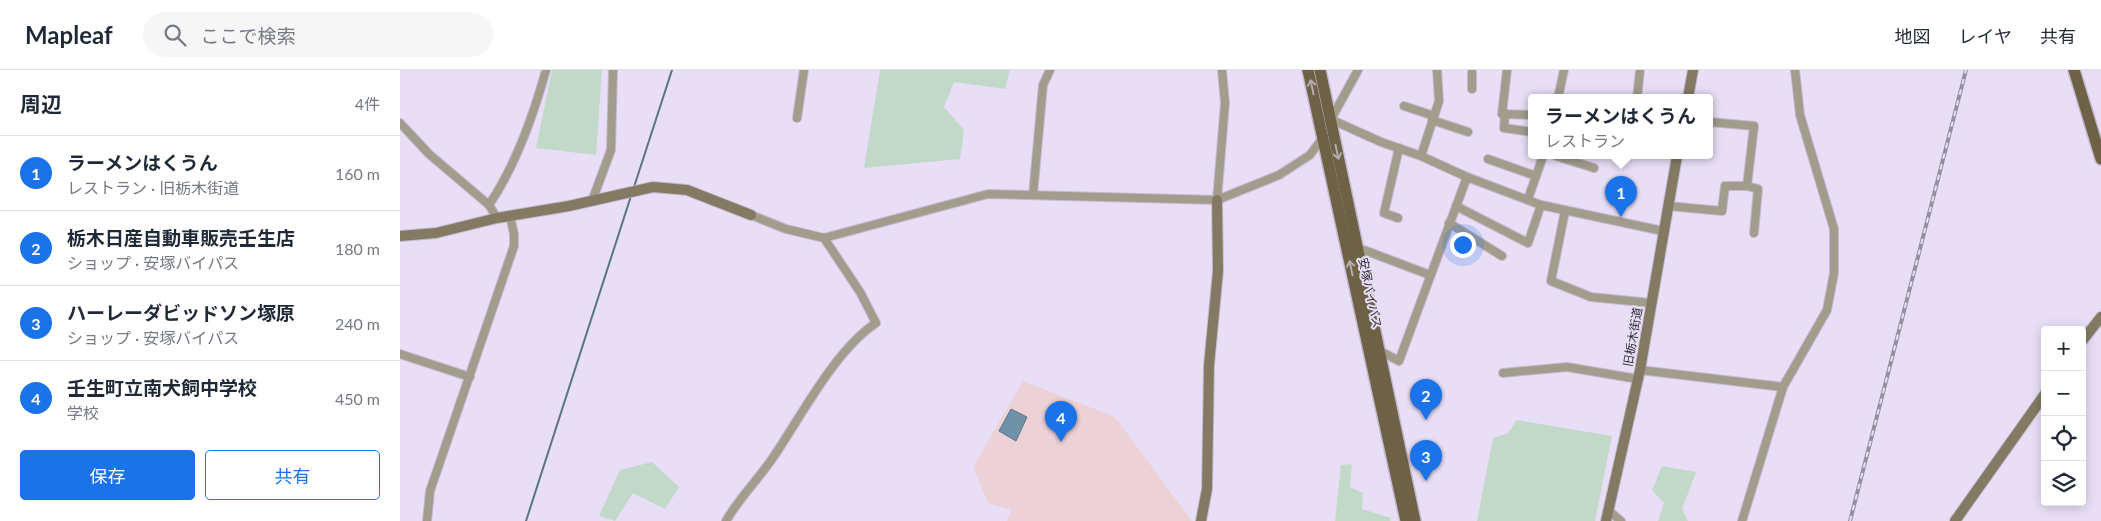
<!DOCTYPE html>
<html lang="ja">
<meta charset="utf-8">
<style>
body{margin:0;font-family:Lato,"Noto Sans JP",sans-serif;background:#f6f6f7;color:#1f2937}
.controls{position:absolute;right:15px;bottom:15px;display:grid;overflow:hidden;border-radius:5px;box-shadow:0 2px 12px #0003}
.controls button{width:45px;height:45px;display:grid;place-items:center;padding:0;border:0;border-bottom:1px solid #e0e1e3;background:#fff;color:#1f2937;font:25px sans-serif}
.you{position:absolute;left:1062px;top:174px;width:18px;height:18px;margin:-12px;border:4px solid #fff;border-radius:50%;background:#1a73e8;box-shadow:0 0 0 8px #1a73e833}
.badge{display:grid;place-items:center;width:32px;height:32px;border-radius:50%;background:#1a73e8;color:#fff;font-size:16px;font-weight:700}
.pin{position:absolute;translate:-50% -41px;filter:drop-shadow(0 1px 2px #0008)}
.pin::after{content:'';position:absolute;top:26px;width:18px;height:15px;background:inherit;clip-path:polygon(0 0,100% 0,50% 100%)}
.popup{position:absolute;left:1128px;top:24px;width:185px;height:65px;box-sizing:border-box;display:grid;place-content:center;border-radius:5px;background:#fff;filter:drop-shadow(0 1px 4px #0005);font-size:16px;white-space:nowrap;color:#747a83}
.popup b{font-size:19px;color:#1f2937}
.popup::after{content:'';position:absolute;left:50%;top:100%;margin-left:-10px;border:10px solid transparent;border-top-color:#fff}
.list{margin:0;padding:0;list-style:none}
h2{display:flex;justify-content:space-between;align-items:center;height:65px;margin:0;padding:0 20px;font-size:21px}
h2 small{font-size:16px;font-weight:400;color:#747a83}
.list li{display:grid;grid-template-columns:32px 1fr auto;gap:15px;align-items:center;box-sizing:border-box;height:75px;padding:0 20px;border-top:1px solid #e0e1e3}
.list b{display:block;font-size:19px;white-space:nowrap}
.list p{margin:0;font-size:16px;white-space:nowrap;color:#747a83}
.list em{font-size:16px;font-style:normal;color:#747a83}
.actions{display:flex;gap:10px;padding:15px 20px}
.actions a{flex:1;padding:11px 0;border:1px solid #1a73e8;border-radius:5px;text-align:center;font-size:18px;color:#1a73e8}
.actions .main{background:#1a73e8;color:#fff}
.icon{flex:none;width:28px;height:28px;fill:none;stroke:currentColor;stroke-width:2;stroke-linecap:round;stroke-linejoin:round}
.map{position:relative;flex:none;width:1701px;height:451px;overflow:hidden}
header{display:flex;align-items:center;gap:30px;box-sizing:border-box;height:70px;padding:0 25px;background:#fff;border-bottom:1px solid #e0e1e3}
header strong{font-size:24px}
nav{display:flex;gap:28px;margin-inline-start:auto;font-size:18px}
.search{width:350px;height:45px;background:#f6f6f7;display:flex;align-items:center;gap:12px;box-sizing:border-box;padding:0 18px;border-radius:28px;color:#747a83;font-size:19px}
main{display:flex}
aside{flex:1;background:#fff}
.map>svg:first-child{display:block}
</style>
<header>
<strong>Mapleaf</strong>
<div class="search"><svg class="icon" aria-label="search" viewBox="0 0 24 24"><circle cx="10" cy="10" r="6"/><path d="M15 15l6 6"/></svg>ここで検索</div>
<nav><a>地図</a><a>レイヤ</a><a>共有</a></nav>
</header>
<main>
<aside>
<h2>周辺<small>4件</small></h2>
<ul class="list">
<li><span class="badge">1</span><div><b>ラーメンはくうん</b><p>レストラン · 旧栃木街道</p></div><em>160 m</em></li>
<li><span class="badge">2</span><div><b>栃木日産自動車販売壬生店</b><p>ショップ · 安塚バイパス</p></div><em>180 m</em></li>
<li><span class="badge">3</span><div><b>ハーレーダビッドソン塚原</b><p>ショップ · 安塚バイパス</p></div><em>240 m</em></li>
<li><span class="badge">4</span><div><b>壬生町立南犬飼中学校</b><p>学校</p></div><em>450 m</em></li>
</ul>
<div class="actions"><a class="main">保存</a><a>共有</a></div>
</aside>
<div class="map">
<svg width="1701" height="451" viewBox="0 0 1701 451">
<rect width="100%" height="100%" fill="#e8def6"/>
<path fill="#ecd2d7" d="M623,311l92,36 77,104h-185l4,-11 -23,-7 -15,-36z"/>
<g fill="#c2d9ca">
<path d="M152,0h50l-6,85 -60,-7z"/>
<path d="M480,0h130l-5,19 -51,-7 -10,25 20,23 -4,29 -96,9z"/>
<path d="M1117,350l95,16 -17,85h-118l16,-83 15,-5z"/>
<path d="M252,392l27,25 -14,22 -32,-16 -18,28 -16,-5 21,-46z"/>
<path d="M952,394l-2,23 13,6 -1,16 29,9 -1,3h-55l6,-56z"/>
<path d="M1262,396l34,6 -14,37 6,12h-30l6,-18 -12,-13z"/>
</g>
<path fill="#6f92a9" stroke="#5c7486" d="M611,339l16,8 -11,24 -17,-10z"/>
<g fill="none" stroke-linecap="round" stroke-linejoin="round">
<g stroke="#5c7486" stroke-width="2">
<path d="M234,117l38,-117"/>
<path d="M126,451l105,-325"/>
</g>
<g stroke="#c3bbd0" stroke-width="10">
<g id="street">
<path d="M1072,0v19"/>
<path d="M1107,0l-5,44 30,1"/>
<path d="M1158,28l6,-28"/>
<path d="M1237,28l3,-28"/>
<path d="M1004,36l30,10"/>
<path d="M1105,43l-1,15 28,4"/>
<path d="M397,48l7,-48"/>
<path d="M930,49l51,23 40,14 46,21 74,28 122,26"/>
<path d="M1032,50l36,12"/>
<path d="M930,51l28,-51"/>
<path d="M1310,52l44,4 -7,60 11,3 -4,44"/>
<path d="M0,53l29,31 60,51 8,13"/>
<path d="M1021,86l18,-55 -2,-31"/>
<path d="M1156,86l38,12"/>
<path d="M1088,89l48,17"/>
<path d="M633,125l10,-110 7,-15"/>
<path d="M1128,129l15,-43"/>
<path d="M817,130l8,-97 -3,-33"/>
<path d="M192,131l19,-51 2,-80"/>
<path d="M89,135c27,-40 44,-88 57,-135"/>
<path d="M1056,136l72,37 13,-38"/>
<path d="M1268,136l54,5 3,-25h22"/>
<path d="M1165,141l-14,70 40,16 60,6"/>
<path d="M351,145l35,14 38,9 164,-44 229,6 62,-25 31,-20 14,-19"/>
<path d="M998,148l-14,-5 15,-65"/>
<path d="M1049,153l53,33"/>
<path d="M964,180l66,25"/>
<path d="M978,280l21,11 68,-184"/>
<path d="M0,284l70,23"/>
<path d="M1240,300l143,17"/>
<path d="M1103,303l64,-6 71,12"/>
<path d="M1208,440l13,11"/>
<path d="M27,451l3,-30 84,-245v-12l-4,-18"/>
<path d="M326,451c13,-23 31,-40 46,-62 29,-42 62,-108 104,-136l-16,-31 -36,-54"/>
<path d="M1342,451l41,-134 44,-77 7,-37v-44l-34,-114 -5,-45"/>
</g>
</g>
<g stroke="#c3bbd0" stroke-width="12">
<g id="secondary">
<path d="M1288,28l5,-28"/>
<path d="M0,166l36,-3 61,-15 72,-12 84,-19 34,3 64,25"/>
<path d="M1682,271l19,-24"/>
<path d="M801,451l6,-32 2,-124 9,-94 -1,-71"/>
<path d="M1206,451l34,-151 37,-214"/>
<path d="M1555,451l90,-127"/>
</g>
</g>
<g stroke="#c3bbd0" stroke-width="14">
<g id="primary">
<path d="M908,0l98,451"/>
<path d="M920,0l95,451"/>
<path d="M1674,0l27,89"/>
</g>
</g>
<use href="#street" stroke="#a39c8d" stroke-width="8"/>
<use href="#secondary" stroke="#847a63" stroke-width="10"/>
<use href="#primary" stroke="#6e6146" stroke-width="11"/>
<g stroke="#958e9f" stroke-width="4">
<path id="rail" d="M1450,451l116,-451"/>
</g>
<use href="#rail" stroke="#e8def6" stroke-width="2" stroke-dasharray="5.5" stroke-linecap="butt"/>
</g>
<defs><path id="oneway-shaft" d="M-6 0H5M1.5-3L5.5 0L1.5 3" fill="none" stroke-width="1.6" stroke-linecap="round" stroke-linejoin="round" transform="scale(1.25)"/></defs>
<g stroke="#b7acb0">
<use href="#oneway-shaft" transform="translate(912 17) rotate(-102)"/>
<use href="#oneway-shaft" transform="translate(937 82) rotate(78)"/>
<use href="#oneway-shaft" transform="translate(951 198) rotate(-102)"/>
</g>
<g text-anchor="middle" stroke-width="4" stroke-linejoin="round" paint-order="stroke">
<g font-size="12" fill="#302d36" stroke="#e8def6">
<text transform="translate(970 223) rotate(78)" y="4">安塚バイパス</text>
<text transform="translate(1233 267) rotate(-80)" y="4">旧栃木街道</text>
</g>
</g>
</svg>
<div class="controls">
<button>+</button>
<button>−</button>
<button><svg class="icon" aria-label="locate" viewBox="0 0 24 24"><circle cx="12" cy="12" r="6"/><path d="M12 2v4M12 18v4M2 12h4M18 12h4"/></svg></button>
<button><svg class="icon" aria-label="layers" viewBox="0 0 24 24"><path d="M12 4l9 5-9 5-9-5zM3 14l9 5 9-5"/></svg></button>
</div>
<div class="you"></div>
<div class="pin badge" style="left:1221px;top:147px">1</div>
<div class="popup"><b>ラーメンはくうん</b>レストラン</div>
<div class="pin badge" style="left:1026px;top:350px">2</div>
<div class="pin badge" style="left:1026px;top:411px">3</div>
<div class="pin badge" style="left:661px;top:372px">4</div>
</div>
</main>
